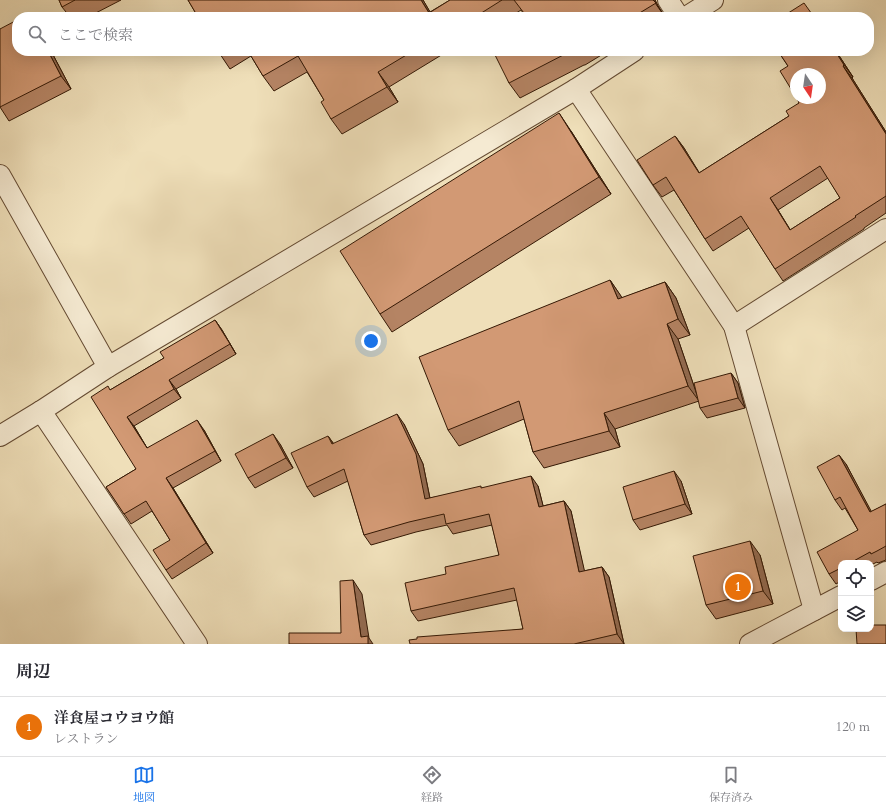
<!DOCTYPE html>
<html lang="ja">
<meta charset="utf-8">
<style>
body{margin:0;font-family:Cardo,"Noto Serif JP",serif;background:#f7f7f7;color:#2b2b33}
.controls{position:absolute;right:12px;bottom:12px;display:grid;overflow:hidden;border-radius:8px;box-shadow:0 4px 16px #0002}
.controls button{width:36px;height:36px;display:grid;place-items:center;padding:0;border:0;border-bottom:1px solid #e1e1e2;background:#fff;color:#2b2b33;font:20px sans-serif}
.compass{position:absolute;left:790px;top:68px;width:36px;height:36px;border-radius:50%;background:#fff;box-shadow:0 4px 16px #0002;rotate:167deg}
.you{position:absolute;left:371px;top:341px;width:14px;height:14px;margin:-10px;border:3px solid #fff;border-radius:50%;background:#1a73e8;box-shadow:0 0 0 6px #1a73e833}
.badge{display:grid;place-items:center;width:26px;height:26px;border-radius:50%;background:#1a73e8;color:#fff;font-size:13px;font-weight:700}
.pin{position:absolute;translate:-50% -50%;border:2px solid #fff;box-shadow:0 1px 4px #0006}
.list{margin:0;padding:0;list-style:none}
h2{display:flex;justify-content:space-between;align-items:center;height:52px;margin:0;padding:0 16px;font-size:17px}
h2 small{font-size:13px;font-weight:400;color:#7c7c81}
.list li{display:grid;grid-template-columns:26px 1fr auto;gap:12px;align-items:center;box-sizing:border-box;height:60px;padding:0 16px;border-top:1px solid #e1e1e2}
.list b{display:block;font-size:15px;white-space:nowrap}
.list p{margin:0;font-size:13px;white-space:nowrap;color:#7c7c81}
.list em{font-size:13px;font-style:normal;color:#7c7c81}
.icon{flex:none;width:22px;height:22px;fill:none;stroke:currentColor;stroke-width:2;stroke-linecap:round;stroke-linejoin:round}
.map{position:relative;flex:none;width:886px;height:644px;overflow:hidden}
.search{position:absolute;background:#fff;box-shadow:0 4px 16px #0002;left:12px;right:12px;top:12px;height:44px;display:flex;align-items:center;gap:10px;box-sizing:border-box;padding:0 14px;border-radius:16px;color:#7c7c81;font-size:15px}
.sheet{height:112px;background:#fff}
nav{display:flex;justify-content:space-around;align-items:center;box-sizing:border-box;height:56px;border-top:1px solid #e1e1e2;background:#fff;font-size:11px;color:#7c7c81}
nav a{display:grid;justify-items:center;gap:2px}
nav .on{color:#1a73e8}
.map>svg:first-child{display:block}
</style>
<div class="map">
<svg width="886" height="644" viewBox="0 0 886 644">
<rect width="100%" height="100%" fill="#efdfb9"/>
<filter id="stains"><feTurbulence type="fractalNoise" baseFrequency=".005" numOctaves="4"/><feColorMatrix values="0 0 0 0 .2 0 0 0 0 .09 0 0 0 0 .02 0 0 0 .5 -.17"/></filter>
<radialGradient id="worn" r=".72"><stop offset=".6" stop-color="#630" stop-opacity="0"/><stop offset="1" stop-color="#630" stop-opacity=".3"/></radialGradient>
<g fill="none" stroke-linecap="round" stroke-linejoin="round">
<g stroke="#644a32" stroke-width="22">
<g id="street">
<path d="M668,0l11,17"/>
<path d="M686,17l27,-17"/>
<path d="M576,89l158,237 80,284"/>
<path d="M0,175l108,192"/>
<path d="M734,326l152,-97"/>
<path d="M41,411l156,233"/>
<path d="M0,436l41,-25 67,-44 468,-278 58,-38"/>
<path d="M871,580l15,-8"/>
<path d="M750,644l91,-48"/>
</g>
</g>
<use href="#street" stroke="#f5ead2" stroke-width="20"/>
</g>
<g fill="#b58464" stroke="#351905" fill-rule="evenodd">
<path d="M59,0h62l-33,17h-18l-8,-10z"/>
<path d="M188,0h235l7,12 20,-12h205l3,6 7,11h-139l-5,-7 -11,7h-312z"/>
<path d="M0,29l51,22 20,38 -62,32 -9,-14z"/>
<path d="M218,51h230l-59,36 9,15 -56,32 -11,-15 -7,-19 -17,-28 -33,19 -11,-15 -12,-20 -21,13z"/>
<path d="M497,51h111l-23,14h-1l-64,33 -11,-15z"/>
<path d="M778,51h58l17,26 -1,1 34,54v81l-22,15v1l-81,52 -8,-12 -26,-41 -36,23 -8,-12 -31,-49 -12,7 -9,-12 22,-49 9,12 15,25 90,-57 10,-13 -11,-37zM828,178l12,20 -50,32 -12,-20z"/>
<path d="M571,131l40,63 -219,138 -12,-18z"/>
<path d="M610,280l12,18 43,-16 11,16 14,37 -12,4 21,62 -84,28 5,18 -76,21 -11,-16 -9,-33 -65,27 -11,-16z"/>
<path d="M215,320l7,10 14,24 -60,35 5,9 -47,28 13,22 57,-18 17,31 -48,27 40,65 -41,26 -6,-9 4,-30 -18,-29 -21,13 -25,-37 30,-18 -26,-79 54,-32z"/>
<path d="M731,373l7,10 7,25 -38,10 -7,-10z"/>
<path d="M404,424l19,40 7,34 52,-10 56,-2 5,20 21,-5 7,10 13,60 18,-4 7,10 15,67h-214l113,-15 -6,-29 -99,21 -7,-10 35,-37 53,-19 -7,-30 -39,9 -6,-9 -31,7 -45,13 -7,-10 -16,-54 -34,16 -7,-10 21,-51 6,8z"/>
<path d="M280,444l13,24 -38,20 -7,-10z"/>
<path d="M846,464l25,48 15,-8v56l-8,3 -1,-1 -6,3v-2h-30v18l-5,3 -7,-10 29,-44 -13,-22 -3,2 -7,-10z"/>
<path d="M681,481l11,33 -52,16 -7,-10z"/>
<path d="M760,555l13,49 -57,15 -10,-14z"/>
</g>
<g fill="#936b51" stroke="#351905">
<path d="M421,0h2l10,17h-1z"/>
<path d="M653,0h2l3,6 7,11z"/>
<path d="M48,51h3l20,38 -10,-13z"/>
<path d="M835,51h1l17,26 -9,-12z"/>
<path d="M843,66l9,12 34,54v2z"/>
<path d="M378,72l11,15 9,15 -11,-15z"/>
<path d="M559,113l12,18 40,63 -12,-17z"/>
<path d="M675,136l9,12 23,37 -8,-12z"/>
<path d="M770,198l8,12 20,32 -8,-12z"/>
<path d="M610,280l11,16 8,19 -11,-16z"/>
<path d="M665,282l11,16 14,37 -12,-16z"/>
<path d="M215,320l7,10 14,24 -6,-10z"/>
<path d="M667,324l11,15 21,62 -11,-15z"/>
<path d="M731,373l7,10 7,25 -7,-10z"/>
<path d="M169,380l7,9 5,9 -7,-9z"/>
<path d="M604,413l11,16 5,18 -11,-16z"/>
<path d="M397,414l7,10 19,40 9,45 -7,-10z"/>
<path d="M127,417l7,9 19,32 -6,-10z"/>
<path d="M197,420l7,10 17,31 -6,-10z"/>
<path d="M273,434l7,10 13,24 -7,-10z"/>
<path d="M328,436l7,10 -3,-2z"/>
<path d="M839,455l7,9 31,58 -7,-10z"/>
<path d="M674,471l7,10 11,33 -7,-10z"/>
<path d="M531,476l7,10 8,31 -7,-10z"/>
<path d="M166,478l7,10 40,65 -7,-10z"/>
<path d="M564,501l7,10 16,71 -8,-10z"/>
<path d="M750,541l10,14 13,49 -10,-13z"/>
<path d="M602,567l7,10 15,67 -7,-10z"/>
<path d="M353,580l9,14 7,44 4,6h-7l-5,-7z"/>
</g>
<g fill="#d29974" stroke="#351905" fill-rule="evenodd">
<path d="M59,0h16l-13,7z"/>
<path d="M188,0h233l8,13 21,-13h52l-27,17h-277z"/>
<path d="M514,0h139l3,3 -23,14h-106z"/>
<path d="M804,3l10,14h-32z"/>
<path d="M29,14l2,3h-7z"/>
<path d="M17,20v31h31l13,25 -61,31v-78z"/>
<path d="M218,51h5l-4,2z"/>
<path d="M248,51h165l-35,21 9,15 -56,32 -10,-17 3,-2 -26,-44 -35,20z"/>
<path d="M497,51h74l-62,32 -15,-30z"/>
<path d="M778,51h57l9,14 -1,1 43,68v62l-31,20 1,1 -81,52 -34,-53 -36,23 -39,-62 -13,8 -16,-25 38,-24 24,37 90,-57 -3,-5 13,-8 -2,-5h23v-24h-24v23l-16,-26 8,-5zM820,166l20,32 -50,32 -20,-32z"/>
<path d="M559,113l40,64 -219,137 -40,-63z"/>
<path d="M610,280l8,19 47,-17 13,37 -11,5 21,62 -84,27 5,18 -76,21 -14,-51 -71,29 -29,-73z"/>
<path d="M215,320l15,24 -61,36 5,9 -47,28 20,31 50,-28 18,31 -49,27 40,65 -40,27 -13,-20 17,-10 -24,-39 -22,13 -18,-27 30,-18 -45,-72 17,-11 2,4 54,-32 -4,-6z"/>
<path d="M731,373l7,25 -38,10 -6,-25z"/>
<path d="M397,414l19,40 9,45 56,-13v2l50,-12 8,31 25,-6 15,71 23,-5 15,67 -43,10h-164l-1,-4 8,-1v-2l106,-8 -9,-41 -103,23 -6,-28 41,-9 -1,-7 54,-12 -10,-41 -43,10 -2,-10 -35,8 -45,13 -20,-66 -37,18 -16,-34 37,-17 4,8z"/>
<path d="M273,434l13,24 -38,20 -13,-24z"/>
<path d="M839,455l31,57 16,-8v42l-9,5 -6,3 -1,-2 -20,11h-9v5l-12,6 -12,-22 41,-22 -18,-33 -5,3 -18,-33z"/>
<path d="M674,471l11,33 -52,16 -10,-33z"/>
<path d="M750,541l13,50 -57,14 -13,-49z"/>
<path d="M353,580l8,57 7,-1v8h-79v-11h52l-1,-52z"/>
<path d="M871,625h15v19h-29l-1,-15h15z"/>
</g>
<rect width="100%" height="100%" filter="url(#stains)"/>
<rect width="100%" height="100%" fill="url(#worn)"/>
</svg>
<div class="controls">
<button><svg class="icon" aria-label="locate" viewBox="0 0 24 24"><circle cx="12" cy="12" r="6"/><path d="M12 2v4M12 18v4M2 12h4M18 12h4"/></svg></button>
<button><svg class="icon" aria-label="layers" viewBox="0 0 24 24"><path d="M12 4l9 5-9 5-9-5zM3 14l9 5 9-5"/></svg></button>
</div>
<svg class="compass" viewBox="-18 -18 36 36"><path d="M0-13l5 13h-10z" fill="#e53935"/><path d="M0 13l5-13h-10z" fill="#7c7c81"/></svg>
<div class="you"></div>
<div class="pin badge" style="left:738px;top:587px;background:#e8710a">1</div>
<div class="search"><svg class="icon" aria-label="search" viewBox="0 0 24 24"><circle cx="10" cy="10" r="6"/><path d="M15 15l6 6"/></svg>ここで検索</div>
</div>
<section class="sheet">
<h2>周辺<small></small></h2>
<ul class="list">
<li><span class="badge" style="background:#e8710a">1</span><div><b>洋食屋コウヨウ館</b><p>レストラン</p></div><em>120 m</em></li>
</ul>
</section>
<nav>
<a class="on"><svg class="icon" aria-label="map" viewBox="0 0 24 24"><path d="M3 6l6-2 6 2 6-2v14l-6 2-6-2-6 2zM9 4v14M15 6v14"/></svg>地図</a>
<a><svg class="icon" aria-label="directions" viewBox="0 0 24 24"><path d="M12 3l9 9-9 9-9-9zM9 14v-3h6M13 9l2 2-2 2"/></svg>経路</a>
<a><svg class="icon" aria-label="saved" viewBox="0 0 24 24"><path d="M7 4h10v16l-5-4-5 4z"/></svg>保存済み</a>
</nav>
